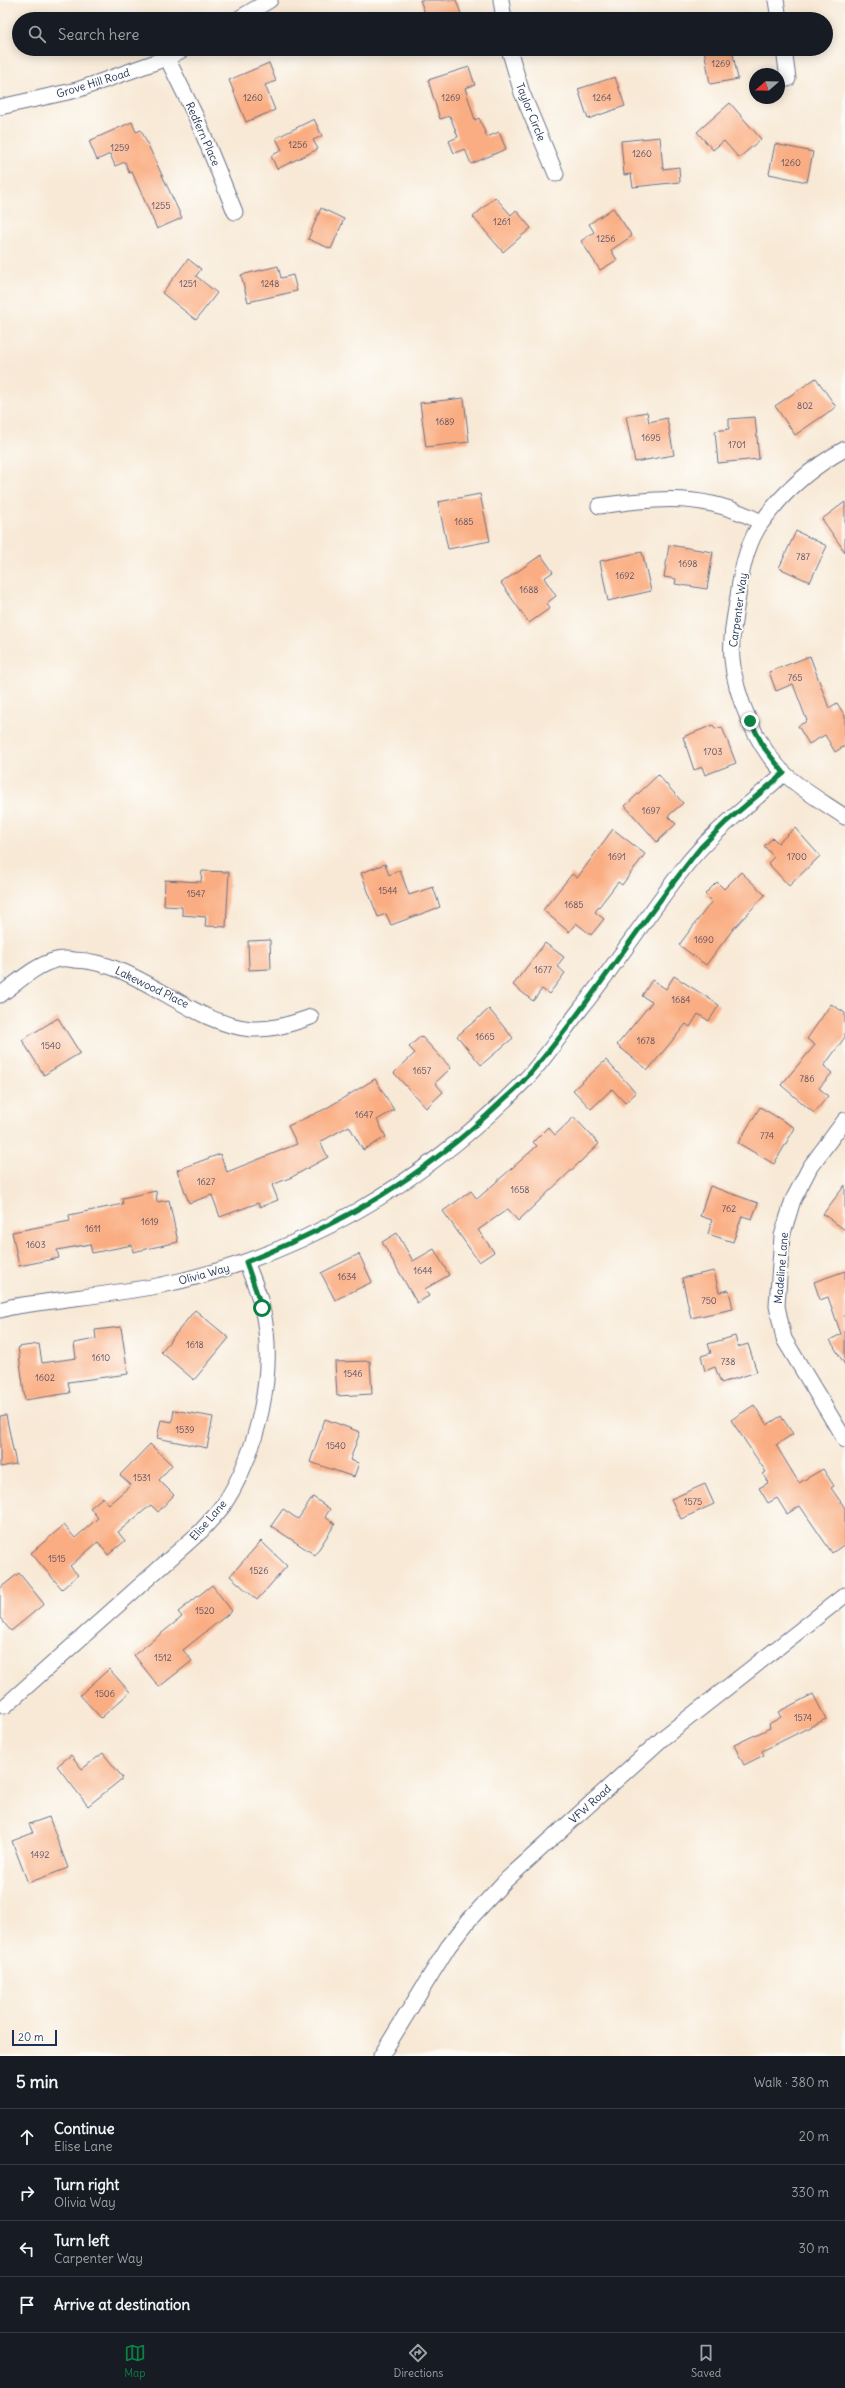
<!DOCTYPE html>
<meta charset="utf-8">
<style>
body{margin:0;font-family:Delius,sans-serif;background:#20242c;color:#f1f3f6}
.compass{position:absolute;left:749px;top:68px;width:36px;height:36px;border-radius:50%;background:#171b24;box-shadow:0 2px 10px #0003;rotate:250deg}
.scale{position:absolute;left:12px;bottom:10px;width:45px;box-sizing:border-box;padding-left:4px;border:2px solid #1b2f5e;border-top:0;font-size:11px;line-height:14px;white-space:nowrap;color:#1b2f5e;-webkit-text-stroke:3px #fdfcf7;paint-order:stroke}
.stop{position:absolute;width:12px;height:12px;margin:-9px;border:3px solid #0b8043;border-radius:50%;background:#fff}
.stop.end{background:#0b8043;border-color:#fff;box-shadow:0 1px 4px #0008}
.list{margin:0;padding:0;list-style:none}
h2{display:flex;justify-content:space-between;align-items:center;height:52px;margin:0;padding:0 16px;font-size:17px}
h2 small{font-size:13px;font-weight:400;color:#9ea1a6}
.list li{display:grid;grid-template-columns:26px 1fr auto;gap:12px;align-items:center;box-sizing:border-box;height:56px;padding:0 16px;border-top:1px solid #363941}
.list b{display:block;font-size:15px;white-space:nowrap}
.list p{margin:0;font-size:13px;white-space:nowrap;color:#9ea1a6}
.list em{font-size:13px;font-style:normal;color:#9ea1a6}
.icon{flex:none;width:22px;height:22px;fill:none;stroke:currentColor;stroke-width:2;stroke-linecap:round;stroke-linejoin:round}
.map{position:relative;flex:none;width:845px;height:2056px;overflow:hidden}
.search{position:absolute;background:#171b24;box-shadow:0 2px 10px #0003;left:12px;right:12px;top:12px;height:44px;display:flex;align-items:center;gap:10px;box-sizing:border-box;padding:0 14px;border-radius:22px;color:#9ea1a6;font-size:15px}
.sheet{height:276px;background:#171b24}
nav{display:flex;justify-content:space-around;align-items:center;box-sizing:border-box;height:56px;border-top:1px solid #363941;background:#171b24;font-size:11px;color:#9ea1a6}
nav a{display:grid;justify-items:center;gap:2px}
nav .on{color:#0b8043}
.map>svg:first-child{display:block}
</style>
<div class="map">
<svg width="845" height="2056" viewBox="0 0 845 2056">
<rect width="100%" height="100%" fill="#fdfcf7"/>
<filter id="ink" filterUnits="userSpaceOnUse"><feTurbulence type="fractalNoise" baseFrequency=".025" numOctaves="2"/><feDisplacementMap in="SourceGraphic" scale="8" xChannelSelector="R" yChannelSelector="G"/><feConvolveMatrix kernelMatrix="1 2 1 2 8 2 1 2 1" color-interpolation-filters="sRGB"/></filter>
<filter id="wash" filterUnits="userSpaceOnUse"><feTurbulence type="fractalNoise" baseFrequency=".012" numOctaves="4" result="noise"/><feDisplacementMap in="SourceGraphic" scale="16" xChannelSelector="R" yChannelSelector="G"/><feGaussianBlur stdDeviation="0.9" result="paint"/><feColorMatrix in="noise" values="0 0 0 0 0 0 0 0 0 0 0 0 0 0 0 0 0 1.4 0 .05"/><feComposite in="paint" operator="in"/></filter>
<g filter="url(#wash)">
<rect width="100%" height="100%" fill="#f8e9d6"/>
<g id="blocks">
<g fill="#faad82">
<path d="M420,0h36l7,19h-36z"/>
<path d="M704,49h28l6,30 -28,5z"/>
<path d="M269,63l7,18 -11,4 10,25 -29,12 -17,-42z"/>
<path d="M469,67l6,18 -10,3 10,32 4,-2 8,19 12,-5 7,17 -35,15 -6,-15 -11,4 -5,-12 9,-4 -8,-21 -10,3 -12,-39z"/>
<path d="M615,77l10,29 -37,13 -10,-30z"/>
<path d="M730,103l31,36 -22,19 -15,-17 -11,9 -16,-18z"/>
<path d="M314,119l8,17 -9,4 5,9 -41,20 -6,-13 11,-6 -6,-12z"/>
<path d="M132,122l4,10 5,-2 41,88 -25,11 -25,-57 -3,1 -4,-11 -10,4 -5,-12 -13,6 -8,-19z"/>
<path d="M660,137l3,32 16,-2 1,15 -47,5 -2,-13 -7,1 -3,-34z"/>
<path d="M775,144l38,8 -6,30 -38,-8z"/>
<path d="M495,197l16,18 5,-5 15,18 -28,24 -30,-35z"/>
<path d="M321,208l23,11 -13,30 -23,-10z"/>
<path d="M613,208l19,28 -21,14 6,10 -17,10 -19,-29 13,-9 -5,-8z"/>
<path d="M188,259l13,10 -5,7 21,17 -21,27 -34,-27z"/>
<path d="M278,266l3,12 12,-3 4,16 -49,11 -7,-27z"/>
<path d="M816,378l20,29 -41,28 -20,-29z"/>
<path d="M464,398l5,44 -43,5 -6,-44z"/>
<path d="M647,412l2,10 18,-4 7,37 -39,7 -9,-46z"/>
<path d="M755,417l4,42 -41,4 -3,-32 14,-2v-10z"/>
<path d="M480,494l10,47 -42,8 -10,-47z"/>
<path d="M845,502v50l-23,-33z"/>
<path d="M796,531l31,15 -17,36 -31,-14z"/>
<path d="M669,545l44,7 -6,37 -32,-5 1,-5 -12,-2z"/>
<path d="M642,552l9,39 -43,10 -8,-40z"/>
<path d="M541,555l12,17 -9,6 12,18 -9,7 3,5 -21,15 -28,-40z"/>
<path d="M810,656l19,52 8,-5 8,13v30l-10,6 -10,-17 -16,9 -11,-18 9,-5 -14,-37 -17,7 -7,-19z"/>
<path d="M713,725l2,4 7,-2 14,36 -31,12 -3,-8 -8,3 -11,-33z"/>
<path d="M658,775l25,28 -15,13 8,8 -19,18 -32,-36z"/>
<path d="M795,828l25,28 -31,30 -21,-23 6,-6 -10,-11 9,-8 5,5z"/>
<path d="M613,829l32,25 -23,31 -4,-3 -23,30 9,7 -13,16 -15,-12 -7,9 -26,-22 29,-36 5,4z"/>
<path d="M385,864l4,11 11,-5 9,25 24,-8 7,20 -49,18 -5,-11 -8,3 -17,-44z"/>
<path d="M202,871l27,1 -3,55 -21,-1 1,-9 -24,-2v-8l-18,-1 1,-26 36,2z"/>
<path d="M741,872l24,23 -31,33 -28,37 -27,-20 33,-44 -7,-7 12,-12 7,7z"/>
<path d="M270,940l1,29 -22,1 -1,-29z"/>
<path d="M545,943l19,14 -7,9 8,7 -16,21 -7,-5 -9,12 -20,-16z"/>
<path d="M674,976l45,29 -10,16 -11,-7 -8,13 -4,-3 -38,46 -31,-25 35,-43 -10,-6 10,-16 14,9z"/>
<path d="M831,1004l14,9v24l-21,29 8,7 -13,15 9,8 -14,17 -33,-28 34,-40 -8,-6z"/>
<path d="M489,1009l24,29 -32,27 -24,-29z"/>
<path d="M58,1018l22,35 -36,22 -22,-35z"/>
<path d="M421,1036l30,32 -16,15 8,9 -17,16 -32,-35 21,-20 -6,-6z"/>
<path d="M606,1060l30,33 -11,10 -13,-14 -21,20 -18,-19z"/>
<path d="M375,1079l19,31 -17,10 9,17 -23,13 -14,-24 -29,16 8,15 -36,20 -20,8 6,15 -18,7 -2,-4 -38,14 -8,-22 -23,8 -12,-33 43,-16 7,18 70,-28 -9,-18 37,-17z"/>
<path d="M760,1107l35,21 -21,36 -36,-21z"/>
<path d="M574,1117l25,27 -81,77 -10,-12 -30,21 16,22 -15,10 -36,-51 28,-20 6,8 60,-53 -4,-4 15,-15 7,8z"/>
<path d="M845,1185v45l-22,-16z"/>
<path d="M710,1186l48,17 -6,16 -10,-3 -9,26 -25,-8 4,-14 -12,-4z"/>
<path d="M156,1191l1,11 12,-2 9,42 -45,10 -1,-7 -40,8 -2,-9 -33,6 2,8 -40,8 -7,-34 58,-11 -1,-6 54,-11 -1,-6z"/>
<path d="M397,1233l16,28 21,-12 15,26 -24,14 4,7 -12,7 -35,-61z"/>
<path d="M359,1254l13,28 -37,18 -14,-27z"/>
<path d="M714,1271l5,21 10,-2 4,19 -42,9 -9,-40z"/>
<path d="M845,1271v94l-15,-25 11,-6 -13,-37 -8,3 -6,-18z"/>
<path d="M195,1310l34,28 -35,42 -33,-28z"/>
<path d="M121,1327l7,47 -60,8 2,11 -45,7 -7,-53 21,-3 3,19 34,-5 -2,-15 22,-4 -1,-9z"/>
<path d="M735,1336l3,11 10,-3 9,28 -36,11 -6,-16 -10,4 -4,-15 10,-3 -3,-9z"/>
<path d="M370,1361l2,33 -35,2 -2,-34z"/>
<path d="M754,1405l13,20 14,-9 12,18 -17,11 23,38 24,-14 11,17 -3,2 14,20v36l-13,9 -32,-47 -13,8 -10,-16 -9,5 -9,-15 9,-5 -5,-9 3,-2 -35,-52z"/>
<path d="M174,1410l39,7 -6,31 -50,-10 4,-18 11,2z"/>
<path d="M6,1415l10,49 -16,3v-51z"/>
<path d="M325,1419l35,13 -10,28 9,3 -5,14 -44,-15z"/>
<path d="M150,1444l22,21 -13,15 15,15 -16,17 -7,-7 -33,27 7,9 -17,14 -10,-13 -28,24 8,9 -16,14 -31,-36 33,-28 11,13 23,-20 -8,-10 13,-11 6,7 22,-19 -11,-10z"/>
<path d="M705,1484l9,20 -33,15 -10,-20z"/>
<path d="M313,1497l17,12 -5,8 10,7 -20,31 -44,-29 12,-17 15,10z"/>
<path d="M261,1541l26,25 -30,34 -27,-24z"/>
<path d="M19,1573l25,31 -33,27 -11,-13v-30z"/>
<path d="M212,1585l20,26 -49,39 9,11 -33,26 -25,-32 48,-38 -4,-5z"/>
<path d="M109,1669l21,23 -29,26 -21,-23z"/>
<path d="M813,1694l13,25 -64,32 2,4 -20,10 -10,-20 36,-17 -1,-4 12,-7 -3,-5z"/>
<path d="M103,1753l20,25 -35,28 -31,-40 14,-11 11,14z"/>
<path d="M49,1817l19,51 -40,15 -16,-42 21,-8 -4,-9z"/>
</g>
</g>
</g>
<g filter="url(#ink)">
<use href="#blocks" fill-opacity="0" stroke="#687088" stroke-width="1"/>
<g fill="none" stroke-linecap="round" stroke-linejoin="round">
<g stroke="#687088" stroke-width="17">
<g id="minor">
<path d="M501,0l3,19"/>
<path d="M776,0l3,19"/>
<path d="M238,19l32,-19"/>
<path d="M509,49l13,44 34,81"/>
<path d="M784,49l4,30"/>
<path d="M167,58l30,61 38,93"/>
<path d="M0,107l77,-17 90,-32 17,-9"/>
<path d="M845,449c-33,18 -61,42 -83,73 -15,20 -21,49 -24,74 -3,20 -8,42 -6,63 3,37 25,88 52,114 17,17 41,30 61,44"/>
<path d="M599,506c60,-9 106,-13 162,16"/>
<path d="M0,995c17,-12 35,-30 56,-35 6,-2 13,-1 18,0 64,1 114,63 177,69 21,1 40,-5 60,-12"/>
<path d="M845,1120l-35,47 -17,33 -11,36 -5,70 7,33 61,101"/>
<path d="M0,1310l11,-3c48,-8 97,-12 146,-21 141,-28 268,-103 368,-206 20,-21 36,-46 54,-69 38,-48 71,-100 108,-147 28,-35 64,-60 97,-91"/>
<path d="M5,1706l196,-175c7,-8 15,-16 22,-25 35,-54 54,-135 39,-198 -3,-16 -10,-31 -16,-46"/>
<path d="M381,2056l67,-109 21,-27 36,-39 159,-144 181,-142"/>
</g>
</g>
<use href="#minor" stroke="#fff" stroke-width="15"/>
</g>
</g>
<g fill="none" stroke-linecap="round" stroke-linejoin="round" filter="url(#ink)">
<path stroke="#0b8043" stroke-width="5" d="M262,1308l-16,-46c101,-41 176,-84 255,-160 8,-8 18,-15 25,-24 64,-73 114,-156 175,-231l25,-25 58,-49 -19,-24 -15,-28"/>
</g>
<g text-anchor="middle" stroke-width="3.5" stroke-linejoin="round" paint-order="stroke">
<g font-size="9" fill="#534e67">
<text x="721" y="67">1269</text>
<text x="253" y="101">1260</text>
<text x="451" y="101">1269</text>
<text x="602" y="101">1264</text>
<text x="298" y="148">1256</text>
<text x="120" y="151">1259</text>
<text x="642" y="157">1260</text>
<text x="791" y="166">1260</text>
<text x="161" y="209">1255</text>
<text x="502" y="225">1261</text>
<text x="606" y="242">1256</text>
<text x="188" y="287">1251</text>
<text x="270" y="287">1248</text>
<text x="805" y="409">802</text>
<text x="445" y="425">1689</text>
<text x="651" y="441">1695</text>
<text x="737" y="448">1701</text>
<text x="464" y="525">1685</text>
<text x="803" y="560">787</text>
<text x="688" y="567">1698</text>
<text x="625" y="579">1692</text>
<text x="529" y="593">1688</text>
<text x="795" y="681">765</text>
<text x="713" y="755">1703</text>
<text x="651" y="814">1697</text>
<text x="617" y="860">1691</text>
<text x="797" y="860">1700</text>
<text x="388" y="894">1544</text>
<text x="196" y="897">1547</text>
<text x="574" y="908">1685</text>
<text x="704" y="943">1690</text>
<text x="543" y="973">1677</text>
<text x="681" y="1003">1684</text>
<text x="485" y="1040">1665</text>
<text x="646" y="1044">1678</text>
<text x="51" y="1049">1540</text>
<text x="422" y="1074">1657</text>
<text x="807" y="1082">786</text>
<text x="364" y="1118">1647</text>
<text x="767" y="1139">774</text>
<text x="206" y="1185">1627</text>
<text x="520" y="1193">1658</text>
<text x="729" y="1212">762</text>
<text x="150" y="1225">1619</text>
<text x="93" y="1232">1611</text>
<text x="36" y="1248">1603</text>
<text x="423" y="1274">1644</text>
<text x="347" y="1280">1634</text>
<text x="709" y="1304">750</text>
<text x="195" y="1348">1618</text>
<text x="101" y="1361">1610</text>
<text x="728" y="1365">738</text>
<text x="353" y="1377">1546</text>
<text x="45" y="1381">1602</text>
<text x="185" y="1433">1539</text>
<text x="336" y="1449">1540</text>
<text x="142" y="1481">1531</text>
<text x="693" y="1505">1575</text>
<text x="57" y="1562">1515</text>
<text x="259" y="1574">1526</text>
<text x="205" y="1614">1520</text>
<text x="163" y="1661">1512</text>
<text x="105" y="1697">1506</text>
<text x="803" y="1721">1574</text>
<text x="40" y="1858">1492</text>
</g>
<g font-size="11" fill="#1b2f5e" stroke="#fdfcf7">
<text transform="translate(93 83) rotate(-17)" y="4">Grove Hill Road</text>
<text transform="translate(531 112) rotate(68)" y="4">Taylor Circle</text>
<text transform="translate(203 134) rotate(66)" y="4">Redfern Place</text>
<text transform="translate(738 610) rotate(-82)" y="4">Carpenter Way</text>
<text transform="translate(152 987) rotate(26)" y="4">Lakewood Place</text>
<text transform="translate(781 1268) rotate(-85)" y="4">Madeline Lane</text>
<text transform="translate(204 1274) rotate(-15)" y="4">Olivia Way</text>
<text transform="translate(208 1520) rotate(-49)" y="4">Elise Lane</text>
<text transform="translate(590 1804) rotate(-42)" y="4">VFW Road</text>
</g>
</g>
</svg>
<svg class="compass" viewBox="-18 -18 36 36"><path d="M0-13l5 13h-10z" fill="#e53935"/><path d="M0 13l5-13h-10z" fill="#9ea1a6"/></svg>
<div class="scale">20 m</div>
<div class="stop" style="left:262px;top:1308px"></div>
<div class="stop end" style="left:750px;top:721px"></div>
<div class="search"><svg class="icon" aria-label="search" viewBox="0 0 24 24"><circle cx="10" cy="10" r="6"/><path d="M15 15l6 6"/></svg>Search here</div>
</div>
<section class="sheet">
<h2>5 min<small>Walk · 380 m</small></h2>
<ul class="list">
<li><svg class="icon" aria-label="ahead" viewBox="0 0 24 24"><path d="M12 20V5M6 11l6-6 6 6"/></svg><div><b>Continue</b><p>Elise Lane</p></div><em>20 m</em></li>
<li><svg class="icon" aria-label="right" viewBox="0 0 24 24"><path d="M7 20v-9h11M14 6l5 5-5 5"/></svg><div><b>Turn right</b><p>Olivia Way</p></div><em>330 m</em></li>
<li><svg class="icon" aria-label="left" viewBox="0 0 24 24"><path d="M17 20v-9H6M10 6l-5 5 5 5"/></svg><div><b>Turn left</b><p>Carpenter Way</p></div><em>30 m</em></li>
<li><svg class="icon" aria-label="arrive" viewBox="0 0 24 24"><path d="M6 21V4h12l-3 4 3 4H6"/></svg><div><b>Arrive at destination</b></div></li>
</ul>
</section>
<nav>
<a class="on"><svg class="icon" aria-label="map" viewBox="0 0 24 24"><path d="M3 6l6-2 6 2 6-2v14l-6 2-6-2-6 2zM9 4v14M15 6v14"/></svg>Map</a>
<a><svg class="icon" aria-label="directions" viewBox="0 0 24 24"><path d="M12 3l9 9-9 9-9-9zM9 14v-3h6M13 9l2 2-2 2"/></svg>Directions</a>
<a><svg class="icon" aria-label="saved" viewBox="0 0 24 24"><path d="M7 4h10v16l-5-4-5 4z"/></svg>Saved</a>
</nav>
